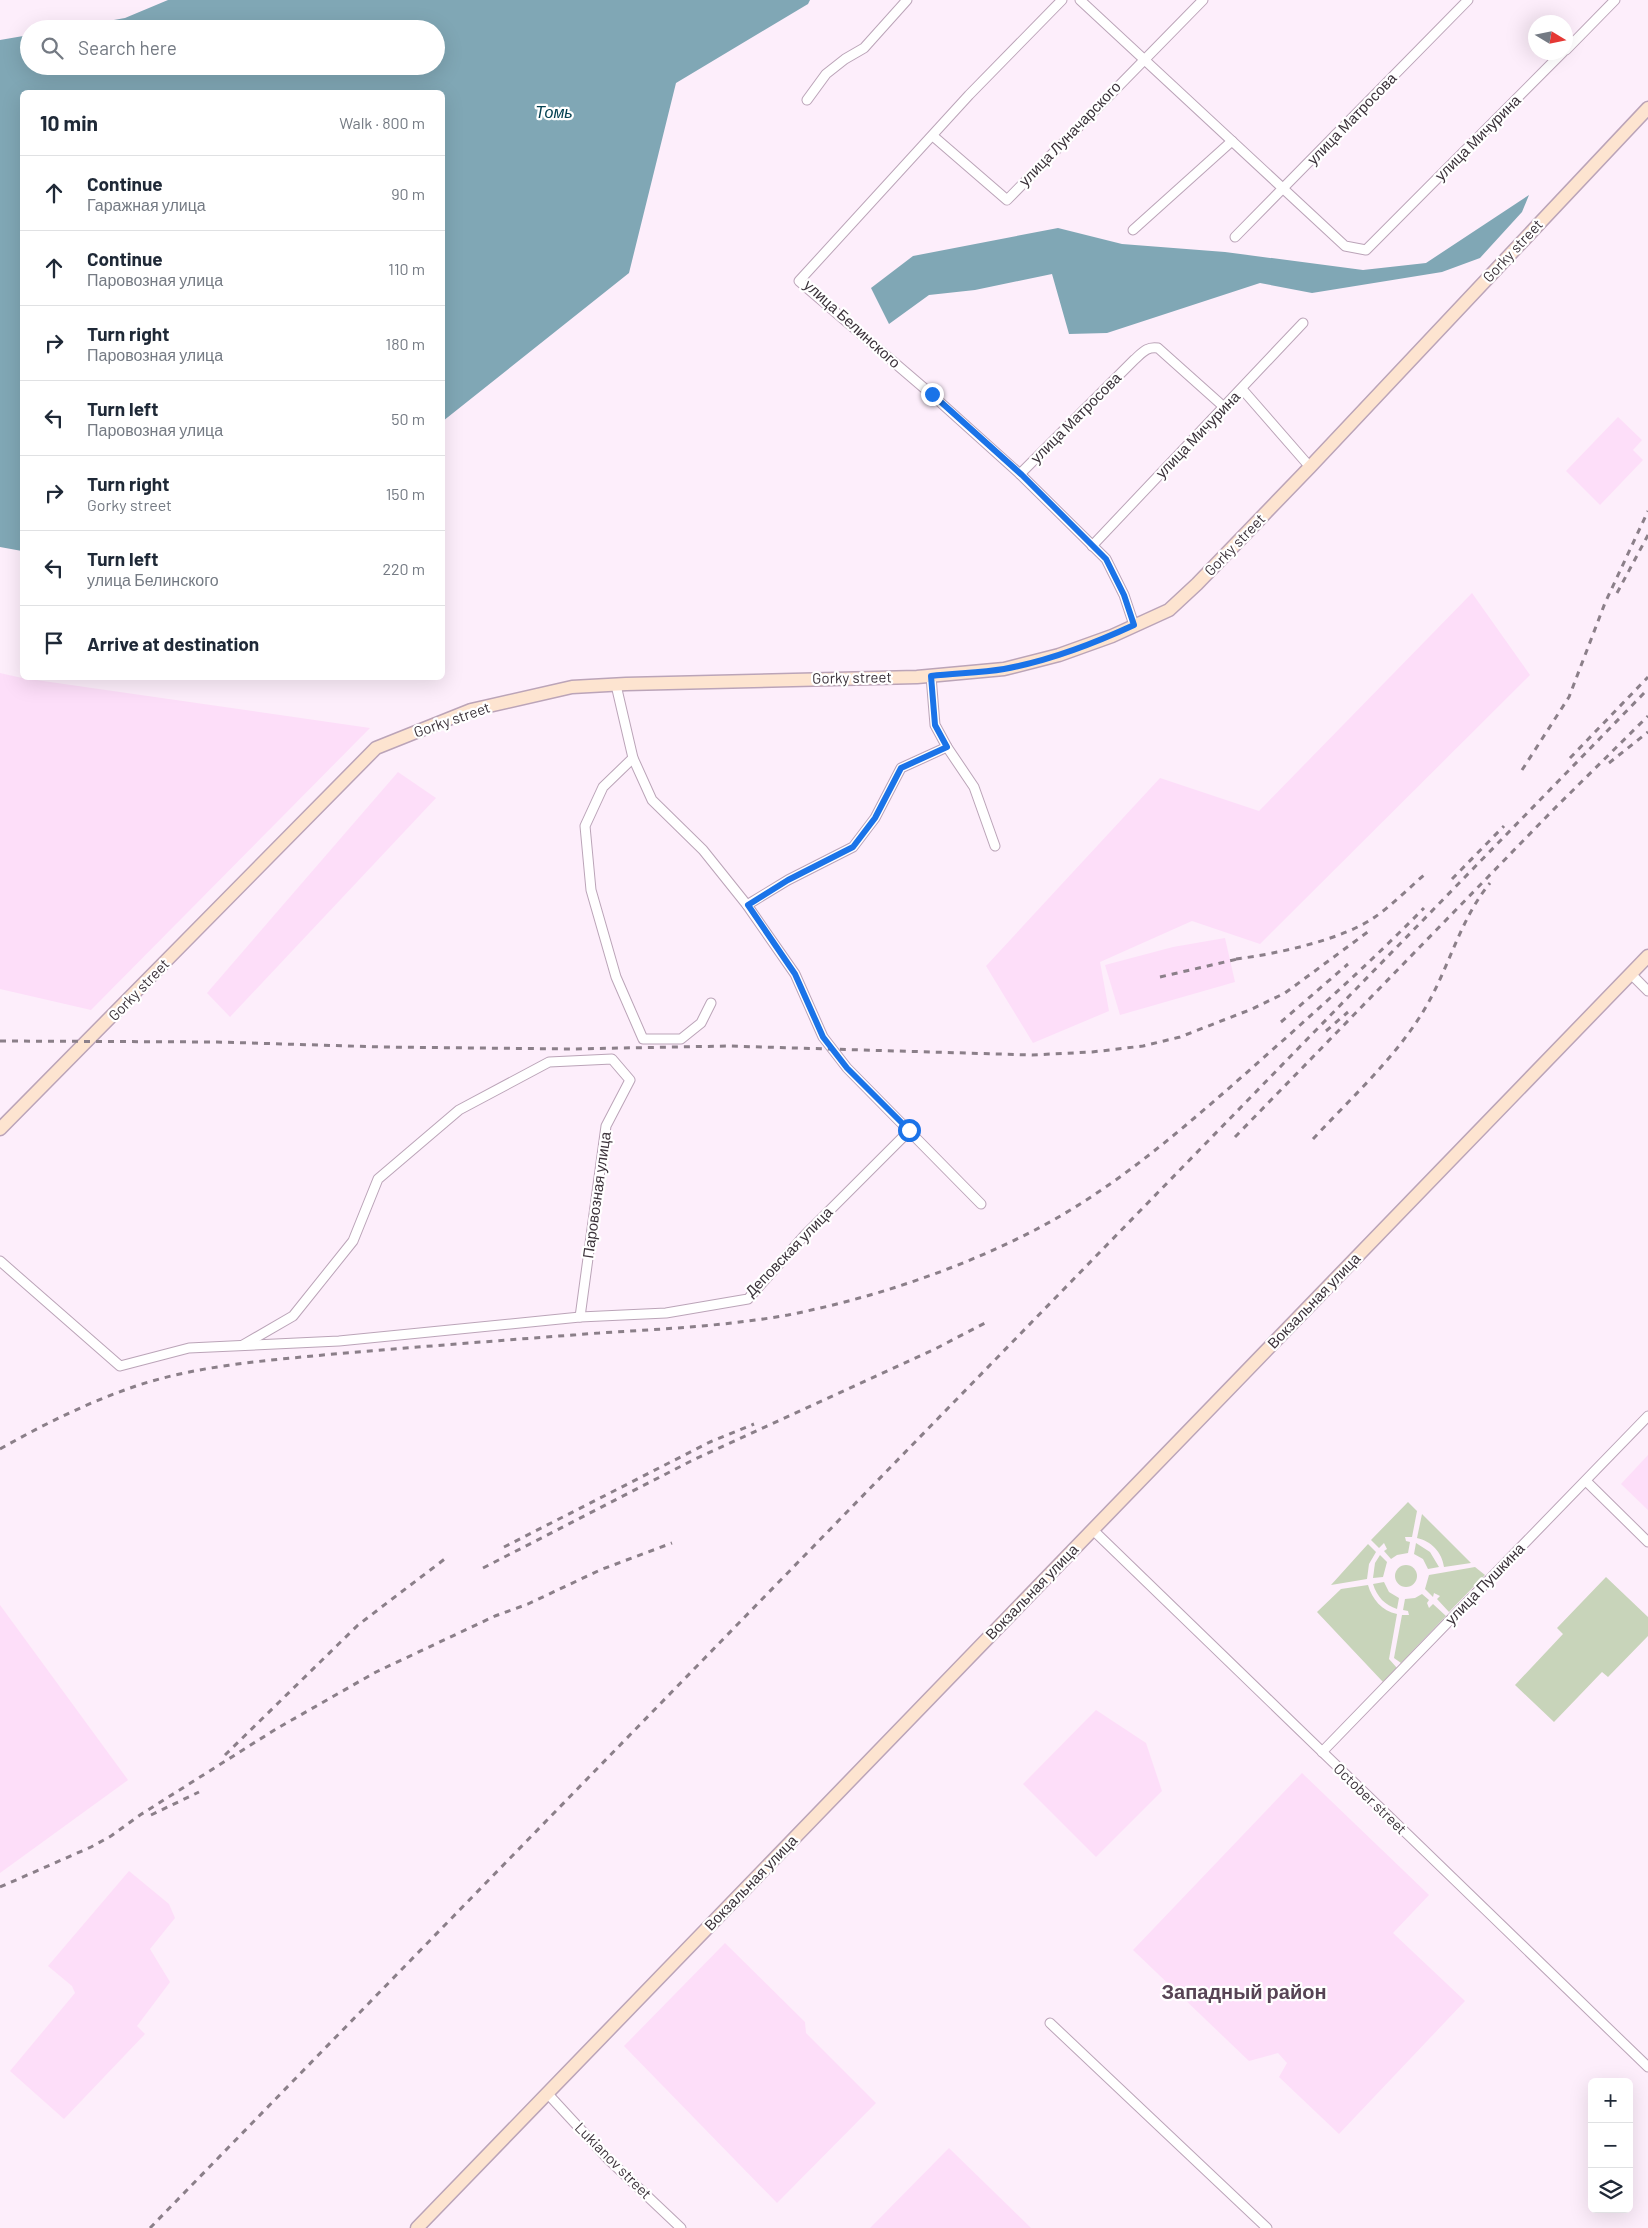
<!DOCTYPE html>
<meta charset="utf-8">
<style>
body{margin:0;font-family:Barlow,sans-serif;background:#f2f2f3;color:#1f2937}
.controls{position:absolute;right:15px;bottom:15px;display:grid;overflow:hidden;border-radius:8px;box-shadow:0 5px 20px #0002}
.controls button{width:45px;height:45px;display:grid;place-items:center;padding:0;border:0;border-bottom:1px solid #e0e1e3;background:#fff;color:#1f2937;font:25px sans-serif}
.compass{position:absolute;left:1528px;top:15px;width:45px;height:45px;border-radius:50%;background:#fff;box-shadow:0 5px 20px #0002;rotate:100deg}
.stop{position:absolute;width:15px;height:15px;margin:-11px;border:4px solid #1a73e8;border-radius:50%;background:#fff}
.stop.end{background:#1a73e8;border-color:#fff;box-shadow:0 1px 5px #0008}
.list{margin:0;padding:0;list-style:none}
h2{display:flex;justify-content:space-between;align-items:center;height:65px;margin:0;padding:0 20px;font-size:21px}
h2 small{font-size:16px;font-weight:400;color:#747a83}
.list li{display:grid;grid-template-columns:32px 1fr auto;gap:15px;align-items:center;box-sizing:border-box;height:75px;padding:0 20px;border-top:1px solid #e0e1e3}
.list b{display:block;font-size:19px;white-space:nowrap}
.list p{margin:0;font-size:16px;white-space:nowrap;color:#747a83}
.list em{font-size:16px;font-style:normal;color:#747a83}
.icon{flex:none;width:28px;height:28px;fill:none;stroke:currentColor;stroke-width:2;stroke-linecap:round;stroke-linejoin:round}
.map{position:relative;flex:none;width:1648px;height:2228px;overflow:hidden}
.search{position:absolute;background:#fff;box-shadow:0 5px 20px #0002;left:20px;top:20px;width:425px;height:55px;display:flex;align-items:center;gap:12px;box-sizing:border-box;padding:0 18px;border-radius:28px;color:#747a83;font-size:19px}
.panel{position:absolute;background:#fff;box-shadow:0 5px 20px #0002;left:20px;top:90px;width:425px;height:590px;border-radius:8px}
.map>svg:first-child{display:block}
</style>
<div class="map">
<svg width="1648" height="2228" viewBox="0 0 1648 2228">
<rect width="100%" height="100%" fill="#fdeefb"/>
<g fill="#fddef9">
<path d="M1618,417l24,23 -9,10 10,10 -43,45 -34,-34z"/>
<path d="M1472,593l58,82 -270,269 -68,-23 -92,41 9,49 -76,32 -47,-77 174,-188 99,33z"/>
<path d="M0,673l22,5 348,50 -279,282 -91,-21z"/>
<path d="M398,772l38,26 -206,219 -23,-24z"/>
<path d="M1225,938l10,44 -115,33 -15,-50 68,-18z"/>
<path d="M1648,1455v55l-27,-26z"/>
<path d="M0,1605l128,175 -128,93z"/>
<path d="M1096,1710l50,33 16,48 -66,66 -73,-73z"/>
<path d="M1302,1773l127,122 -36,38 72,68 -126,133 -60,-57 8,-14 -9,-10 -29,8 -116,-111z"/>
<path d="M129,1871l40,33 6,14 -25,31 20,33 -33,44 8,8 -81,85 -54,-48 65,-78 -3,-7 -24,-20z"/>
<path d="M725,1943l80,79 1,11 70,70 -99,100 -153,-157z"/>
<path d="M949,2148l82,80h-161z"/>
</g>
<g fill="#c8d4ba">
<path d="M1408,1502l9,9 -5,26h-7l1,4 4,1 -2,11 -11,2 -6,4 -7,-8 3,-2 -3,-6 -5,5 -8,-8z"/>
<path d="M1422,1514l49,49 -27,4c-2,-15 -13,-26 -27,-29z"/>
<path d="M1416,1543l14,9 9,15 -11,2 -5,-10 -9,-5z"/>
<path d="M1368,1544l8,8 -7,12 -2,15 -36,6z"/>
<path d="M1380,1555l7,7 -4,15 -10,1 2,-15z"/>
<circle cx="1406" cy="1576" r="11"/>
<path d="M1475,1567l10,8 -36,37 -12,-13 3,-3 -6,-3 -1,4 -8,-8 4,-14z"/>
<path d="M1606,1577l42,40v19l-40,41 -6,-5 -48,50 -39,-37 48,-51 -6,-6z"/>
<path d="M1384,1582l5,10 10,6 -2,11c-12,-4 -20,-12 -24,-25z"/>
<path d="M1368,1585c4,14 14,26 29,29l-8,45 8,9 -14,14 -66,-70 24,-23z"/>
<path d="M1422,1594l7,6 -2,3 2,5 4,-4 13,12 -45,47 -7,-5 8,-43h7l-1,-4 -5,-1 2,-11 10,-1z"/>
</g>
<g fill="#80a7b5">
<path d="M168,0h642l-2,4 -132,79 -47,190 -186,148 -1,-329h-420v459l-22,-4v-507l29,-5v31h407v-37h-372l61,-11z"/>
<path d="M1529,195l-7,17 -42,46 -38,14 -130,21 -52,-10 -153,50 -38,1 -17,-60 -77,16 -46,5 -40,29 -18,-36 42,-32 145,-28 64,16 103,8 138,18 63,-7z"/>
</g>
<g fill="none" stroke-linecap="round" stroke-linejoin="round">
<g stroke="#bba4b8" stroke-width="11">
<g id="street">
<path d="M1062,0l-93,95 -170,186 132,113 90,81 85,84 18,36 10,30"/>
<path d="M1080,0l265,246 21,4 197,-198"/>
<path d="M1566,50l49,-50"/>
<path d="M807,100l19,-26 19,-15 19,-11 43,-48"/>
<path d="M933,136l74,64 196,-200"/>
<path d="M1133,230l99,-89"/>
<path d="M1235,237l233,-237"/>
<path d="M1242,389l68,78"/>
<path d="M1020,474l114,-114c8,-7 13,-14 24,-12l66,59"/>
<path d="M1092,546l211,-223"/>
<path d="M931,676l4,49 12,22 27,40 21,59"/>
<path d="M616,685l17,73 19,42 51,50 44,55 48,69 28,63 24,31 134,136"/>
<path d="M633,758l-30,29 -18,39 6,64 25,87 27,62h38l20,-16 10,-20"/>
<path d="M747,905l41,-25 65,-33 22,-29 26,-50 46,-21"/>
<path d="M1631,974l17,17"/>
<path d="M0,1261l120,105 69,-18 150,-7 241,-24 86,-4 82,-14 56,-63 105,-105"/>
<path d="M243,1345l50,-29 60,-75 25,-62 81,-69 90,-48 63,-3 18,21 -24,46 -26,191"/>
<path d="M1586,1481l62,61"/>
<path d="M1093,1530l555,537"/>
<path d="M1322,1752l326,-336"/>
<path d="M1050,2023l217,205"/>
<path d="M547,2093l61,66 73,69"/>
</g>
</g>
<g stroke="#bba4b8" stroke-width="15">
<g id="secondary">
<path d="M0,1129l376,-381 95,-38 101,-23 54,-3 291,-7 87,-8 55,-14 53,-19 57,-26 28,-26 113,-117 338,-359"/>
<path d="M417,2228l1231,-1272"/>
</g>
</g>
<use href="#street" stroke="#fff" stroke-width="9"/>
<use href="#secondary" stroke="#fde4d0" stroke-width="12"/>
<g stroke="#8b7f89" stroke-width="3" stroke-dasharray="6 6" stroke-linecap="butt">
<path d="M1617,593l31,-58"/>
<path d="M1570,758l78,-81"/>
<path d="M1609,763l39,-31"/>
<path d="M1522,770l47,-73 36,-94 43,-92"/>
<path d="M1452,879l52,-53"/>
<path d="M1236,959c40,-5 106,-19 139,-42 17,-12 33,-28 49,-42"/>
<path d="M1160,977l82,-19"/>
<path d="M1281,1022l67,-58"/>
<path d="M1326,1031l22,-19"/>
<path d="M0,1041l217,1 166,5 188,2 157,-3 304,9 60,-3 51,-6 37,-9 72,-28 33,-16 84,-62"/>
<path d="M1235,1137l320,-329 93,-92"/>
<path d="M1313,1139c37,-40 79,-78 108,-124 27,-42 37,-93 69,-132"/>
<path d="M0,1449c44,-25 89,-47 136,-63 60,-20 125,-25 187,-31 92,-8 184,-15 276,-22 64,-4 127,-7 189,-18 85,-17 169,-45 247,-85 77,-40 144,-98 209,-155 61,-54 123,-109 180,-167"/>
<path d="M504,1547l206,-105 44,-18"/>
<path d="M483,1568l212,-109 240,-110 50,-26"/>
<path d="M225,1755l133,-130 88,-67"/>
<path d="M151,1815l48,-23"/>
<path d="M0,1887l91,-40 20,-11 29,-21 136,-86 100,-57 119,-56 33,-12 72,-34 72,-27"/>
<path d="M150,2228l1498,-1539"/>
</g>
</g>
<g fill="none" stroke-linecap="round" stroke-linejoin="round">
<path stroke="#1a73e8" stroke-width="6" d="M909,1130l-62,-62 -24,-31 -28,-63 -47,-69 40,-25 65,-33 22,-29 26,-50 46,-21 -12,-22 -4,-49c24,-3 49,-3 73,-7 44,-8 89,-25 130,-44l-10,-30 -18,-36 -84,-84 -90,-81"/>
</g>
<g text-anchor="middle" stroke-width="4.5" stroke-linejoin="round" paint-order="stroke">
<g font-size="15" fill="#3b323a" stroke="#fff">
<text transform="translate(1352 119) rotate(-46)" y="5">улица Матросова</text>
<text transform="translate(1070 134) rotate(-46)" y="5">улица Луначарского</text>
<text transform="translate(1478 138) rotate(-45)" y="5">улица Мичурина</text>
<text transform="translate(1513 251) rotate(-47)" y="5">Gorky street</text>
<text transform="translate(852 324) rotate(42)" y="5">улица Белинского</text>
<text transform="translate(1076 418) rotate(-45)" y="5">улица Матросова</text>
<text transform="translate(1198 435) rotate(-46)" y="5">улица Мичурина</text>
<text transform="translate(1235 545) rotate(-46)" y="5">Gorky street</text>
<text transform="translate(852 678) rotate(-1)" y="5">Gorky street</text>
<text transform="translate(452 720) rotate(-19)" y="5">Gorky street</text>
<text transform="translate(139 990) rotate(-46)" y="5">Gorky street</text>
<text transform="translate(597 1195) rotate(-82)" y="5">Паровозная улица</text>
<text transform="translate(789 1252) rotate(-46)" y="5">Деповская улица</text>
<text transform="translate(1314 1301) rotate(-46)" y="5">Вокзальная улица</text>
<text transform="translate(1485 1584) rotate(-46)" y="5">улица Пушкина</text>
<text transform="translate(1032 1592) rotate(-46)" y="5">Вокзальная улица</text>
<text transform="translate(1370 1799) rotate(44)" y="5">October street</text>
<text transform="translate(751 1883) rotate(-46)" y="5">Вокзальная улица</text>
<text transform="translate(613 2161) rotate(45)" y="5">Lukianov street</text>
</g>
<g font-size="16" font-style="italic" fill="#044151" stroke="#fff">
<text x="554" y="118">Томь</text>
</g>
<g font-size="20" font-weight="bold" fill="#574455" stroke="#fff">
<text x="1244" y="1999">Западный район</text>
</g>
</g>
</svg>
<div class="controls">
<button>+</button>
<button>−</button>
<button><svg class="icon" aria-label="layers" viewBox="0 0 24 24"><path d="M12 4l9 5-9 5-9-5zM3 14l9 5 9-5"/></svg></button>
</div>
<svg class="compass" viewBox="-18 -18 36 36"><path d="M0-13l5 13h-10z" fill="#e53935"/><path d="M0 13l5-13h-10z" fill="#747a83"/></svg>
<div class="stop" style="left:909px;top:1130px"></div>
<div class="stop end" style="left:932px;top:394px"></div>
<div class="search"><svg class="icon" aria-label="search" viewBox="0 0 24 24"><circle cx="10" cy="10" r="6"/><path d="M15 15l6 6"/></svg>Search here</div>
<section class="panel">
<h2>10 min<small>Walk · 800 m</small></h2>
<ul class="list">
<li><svg class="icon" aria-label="ahead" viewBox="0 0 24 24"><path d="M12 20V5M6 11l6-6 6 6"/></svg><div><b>Continue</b><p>Гаражная улица</p></div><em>90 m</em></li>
<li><svg class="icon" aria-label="ahead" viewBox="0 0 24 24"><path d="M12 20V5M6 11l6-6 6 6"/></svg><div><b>Continue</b><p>Паровозная улица</p></div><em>110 m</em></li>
<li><svg class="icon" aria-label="right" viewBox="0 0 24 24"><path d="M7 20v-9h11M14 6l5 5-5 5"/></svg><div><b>Turn right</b><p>Паровозная улица</p></div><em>180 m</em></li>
<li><svg class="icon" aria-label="left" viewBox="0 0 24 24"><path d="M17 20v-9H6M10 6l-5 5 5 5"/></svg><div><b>Turn left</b><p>Паровозная улица</p></div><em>50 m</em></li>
<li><svg class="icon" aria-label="right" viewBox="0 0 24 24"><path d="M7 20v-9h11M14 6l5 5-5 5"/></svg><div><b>Turn right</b><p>Gorky street</p></div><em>150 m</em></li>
<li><svg class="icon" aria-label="left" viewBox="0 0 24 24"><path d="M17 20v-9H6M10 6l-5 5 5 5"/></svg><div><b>Turn left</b><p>улица Белинского</p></div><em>220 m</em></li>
<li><svg class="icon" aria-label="arrive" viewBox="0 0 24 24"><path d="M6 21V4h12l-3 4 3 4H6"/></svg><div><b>Arrive at destination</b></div></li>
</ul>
</section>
</div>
